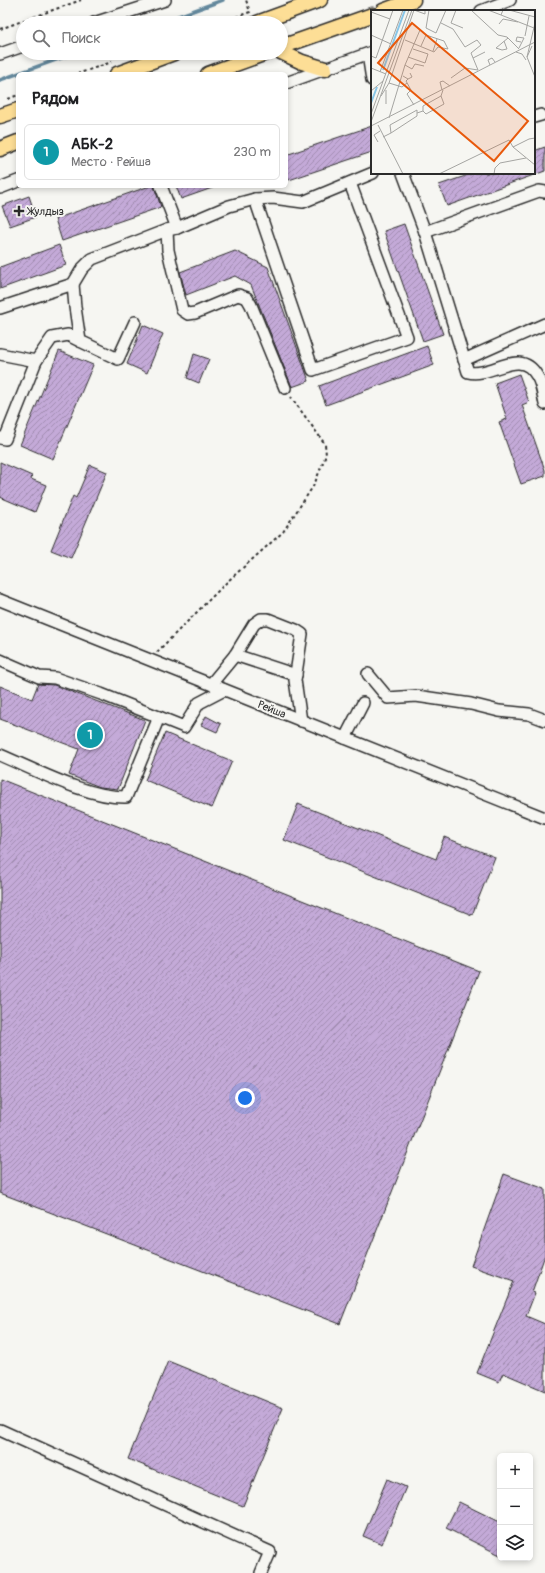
<!DOCTYPE html>
<html lang="ru">
<meta charset="utf-8">
<style>
body{margin:0;font-family:Pangolin,sans-serif;background:#f2f2f2;color:#202124}
.controls{position:absolute;right:12px;bottom:12px;display:grid;overflow:hidden;border-radius:6px;box-shadow:0 2px 6px #0003}
.controls button{width:36px;height:36px;display:grid;place-items:center;padding:0;border:0;border-bottom:1px solid #e0e0e0;background:#fff;color:#202124;font:20px sans-serif}
.you{position:absolute;left:245px;top:1098px;width:14px;height:14px;margin:-10px;border:3px solid #fff;border-radius:50%;background:#1a73e8;box-shadow:0 0 0 6px #1a73e833}
.badge{display:grid;place-items:center;width:26px;height:26px;border-radius:50%;background:#2563eb;color:#fff;font-size:13px;font-weight:700}
.pin{position:absolute;translate:-50% -50%;border:2px solid #fff;box-shadow:0 1px 4px #0006}
.list{margin:0;padding:0;list-style:none}
h2{display:flex;justify-content:space-between;align-items:center;height:52px;margin:0;padding:0 16px;font-size:17px}
h2 small{font-size:13px;font-weight:400;color:#757577}
.list li{display:grid;grid-template-columns:26px 1fr auto;gap:12px;align-items:center;box-sizing:border-box;height:56px;margin:0 8px 8px;padding:0 8px;border:1px solid #e0e0e0;border-radius:6px}
.list b{display:block;font-size:15px;white-space:nowrap}
.list p{margin:0;font-size:13px;white-space:nowrap;color:#757577}
.list em{font-size:13px;font-style:normal;color:#757577}
.icon{flex:none;width:22px;height:22px;fill:none;stroke:currentColor;stroke-width:2;stroke-linecap:round;stroke-linejoin:round}
.map{position:relative;flex:none;width:545px;height:1573px;overflow:hidden}
.search{position:absolute;background:#fff;box-shadow:0 2px 6px #0003;left:16px;top:16px;width:272px;height:44px;display:flex;align-items:center;gap:10px;box-sizing:border-box;padding:0 14px;border-radius:22px;color:#757577;font-size:15px}
.panel{position:absolute;background:#fff;box-shadow:0 2px 6px #0003;left:16px;top:72px;width:272px;height:116px;border-radius:6px}
.map>svg:first-child{display:block}
</style>
<div class="map">
<svg width="545" height="1573" viewBox="0 0 545 1573">
<defs>
<pattern id="building-hatch" width="6" height="6" patternUnits="userSpaceOnUse"><rect width="6" height="6" fill="#c4aad8"/><path d="M-1 1l2-2M0 6l6-6M5 7l2-2" fill="none" stroke="#9f8baf"/></pattern>
</defs>
<rect width="100%" height="100%" fill="#f6f6f2"/>
<filter id="ink" filterUnits="userSpaceOnUse"><feTurbulence type="fractalNoise" baseFrequency=".025" numOctaves="2"/><feDisplacementMap in="SourceGraphic" scale="8" xChannelSelector="R" yChannelSelector="G"/><feConvolveMatrix kernelMatrix="1 2 1 2 8 2 1 2 1" color-interpolation-filters="sRGB"/></filter>
<g filter="url(#ink)">
<g fill="none" stroke-linecap="round" stroke-linejoin="round">
<g stroke="#63889c" stroke-width="3.5">
<path d="M159,23l64,-23"/>
<path d="M0,80l75,-27"/>
</g>
</g>
<g fill="url(#building-hatch)" stroke="#2b2b2b">
<path d="M372,126v26l-83,28 -3,-8v-17z"/>
<path d="M545,147v24l-98,35 -8,-21 35,-12h60v-22z"/>
<path d="M150,186h4l7,21 -99,34 -7,-22z"/>
<path d="M176,186h39v1l-34,12z"/>
<path d="M29,196l7,21 -26,9 -8,-20z"/>
<path d="M404,224l39,110 -20,7 -39,-110z"/>
<path d="M59,245l7,20 -66,24v-22z"/>
<path d="M235,251l33,16 41,114 -17,6 -41,-102 -16,-9 -49,19 -6,-23z"/>
<path d="M143,325l20,9 -16,39 -20,-9z"/>
<path d="M427,346l7,19 -108,40 -7,-19z"/>
<path d="M59,351l34,14 -40,94 -33,-14z"/>
<path d="M194,354l15,5 -10,24 -12,-5z"/>
<path d="M519,374l10,28 -7,3 23,65v6l-24,8 -22,-62 8,-3 -12,-36z"/>
<path d="M0,462l32,14 -1,3 15,6 -11,27 -35,-15z"/>
<path d="M90,465l17,7 -36,86 -20,-8 22,-54 3,2z"/>
<path d="M38,684l16,1 91,35 -27,69 -18,-2 -31,-12 10,-26 -79,-30v-33l32,13z"/>
<path d="M206,716l15,8 -4,8 -16,-7z"/>
<path d="M165,733l67,28 -20,47 -67,-28z"/>
<path d="M0,779l479,192 -139,353 -340,-131z"/>
<path d="M298,804l138,55 8,-22 51,20 -23,58 -188,-75z"/>
<path d="M504,1174l41,15v66l-13,37 3,1 -9,23 19,8v67l-42,-18 -4,9 -22,-9 37,-92 -43,-15z"/>
<path d="M168,1361l115,47 -40,98 -115,-47z"/>
<path d="M387,1479l19,8 -24,57 -19,-8z"/>
<path d="M459,1502l41,20v33l-54,-27z"/>
</g>
<g fill="none" stroke-linecap="round" stroke-linejoin="round">
<g stroke="#2b2b2b" stroke-width="14">
<g id="minor">
<path d="M481,11l29,-11"/>
<path d="M94,23l71,-23"/>
<path d="M0,54l23,-8"/>
<path d="M368,54l4,26"/>
<path d="M286,83l86,-31"/>
<path d="M534,117l7,-2"/>
<path d="M403,173l22,59 43,140c24,6 52,-26 69,4 5,8 6,19 8,28"/>
<path d="M161,186l16,42"/>
<path d="M0,188l18,-7"/>
<path d="M255,199l58,171 94,-33 -57,-154"/>
<path d="M167,230l1,20 14,60 6,4 7,-1 43,-18 9,3 4,7 34,83"/>
<path d="M425,232l114,-41 6,1"/>
<path d="M73,284l2,23 5,34 38,18 17,-37"/>
<path d="M0,308l73,-24 9,-15 10,-10 75,-29 10,-2 52,-22 26,-7 18,-1 30,4 70,-29"/>
<path d="M0,354l36,7"/>
<path d="M464,360l81,-36"/>
<path d="M0,438l5,1 31,-78 16,-23 16,-3 12,6"/>
<path d="M0,600l545,218"/>
<path d="M235,655l61,20"/>
<path d="M0,660l39,17 16,1 46,16 58,23"/>
<path d="M368,674l20,24 28,-2 55,8 28,7 30,3 16,6"/>
<path d="M211,684l24,-29 19,-31 7,-5h7l28,11 6,4 -7,46 6,41"/>
<path d="M345,738l18,-35"/>
<path d="M0,755c36,15 88,43 126,42l33,-80 25,10 15,-24 25,-13"/>
<path d="M0,1430l270,122 -9,21"/>
</g>
</g>
<g stroke="#2b2b2b" stroke-width="17">
<g id="major">
<path d="M383,11l30,-11"/>
<path d="M257,23l63,-23"/>
<path d="M281,47l91,-32"/>
<path d="M281,52l21,10 23,7"/>
<path d="M117,74l57,-21"/>
<path d="M208,74l58,-21"/>
<path d="M0,116l18,-6"/>
<path d="M0,149l18,-7"/>
</g>
</g>
<g stroke="#2b2b2b" stroke-width="2" stroke-dasharray="3 3" stroke-linecap="butt">
<path d="M219,23l31,-11 -4,-12"/>
<path d="M0,29l81,-29"/>
<path d="M77,74l35,-12"/>
<path d="M8,99l10,-4"/>
<path d="M157,652l72,-72 54,-48 31,-47 12,-30 -1,-11 -34,-47"/>
</g>
<use href="#minor" stroke="#f6f6f2" stroke-width="11"/>
<use href="#major" stroke="#fdde96" stroke-width="14"/>
</g>
</g>
<path fill="#2b2b2b" stroke="#f6f6f2" stroke-width="1.5" d="M17 205h4v4h4v4h-4v4h-4v-4h-4v-4h4z"/>
<g text-anchor="middle" stroke-width="4" stroke-linejoin="round" paint-order="stroke">
<g font-size="11" fill="#2b2b2b" stroke="#f6f6f2" text-anchor="start">
<text x="28" y="215">Жулдыз</text>
</g>
<g font-size="11" fill="#2b2b2b" stroke="#f6f6f2">
<text transform="translate(272 709) rotate(22)" y="4">Рейша</text>
</g>
</g>
<g transform="translate(371 10)">
<rect width="164" height="164" fill="#f6f6f2"/>
<path fill="none" stroke="#88c6e8" stroke-width="2" d="M12,60l22,-60M0,93l6,-16"/>
<path fill="none" stroke="#a5a5a2" stroke-width="1" d="M43,0l11,4v-4M58,0l-3,18 10,5 10,-23M85,0l-5,13 12,5M100,0l27,25 9,2 12,12M117,0l13,5 2,-5M138,0l26,7M0,2l19,7M130,5l33,13M70,13l12,6 12,18 12,-7 4,5 -10,8 7,17M164,13l-8,34 8,20M128,14l4,-5 15,3M0,25l20,9M154,26l4,-20M34,30l29,12 4,-5 10,2 -4,-8 -18,-6 -5,11M133,31l3,8 -5,1 -6,-2 12,-10M148,38l5,-10 -7,-1 -1,4 5,1M62,41l4,-12M145,42l6,2 4,6M0,46l5,2 17,-48M37,47l17,6 3,-9 -15,-5M156,47l5,-11M102,48l12,-6M34,55l7,4 3,-5 9,2M119,55l-2,-5 4,-2 3,4M0,58l15,6M9,62l23,-62M32,66l5,3 4,-2 -2,-4M80,68l14,-10 13,2M37,69l-2,2 5,9 -4,4 7,11M18,73l13,4 5,-4M71,80l-2,-8 3,-1 7,5M0,81l12,-10M10,86l8,-13 25,-73M15,94v-14M52,101l3,3 18,-10 -3,-8 2,-6M46,103l6,-2v-5l18,-10M0,104l38,-104M18,108l16,-53 15,-35M0,112l41,-112M7,115l25,49M0,116l164,-84M12,127l8,-4 -1,-8 27,-15v6l-26,17M7,132l-4,-7 6,-4M142,137l16,-8 6,-1M68,164l70,-34 4,7 22,18M123,164l1,-6 5,-5 26,-5"/>
<path fill="#e8590c" fill-opacity="0.15" stroke="#e8590c" stroke-width="2" d="M41,13l116,98 -34,40 -116,-98z"/>
<rect width="164" height="164" fill="none" stroke="#2b2b2b" stroke-width="2"/>
</g>
</svg>
<div class="controls">
<button>+</button>
<button>−</button>
<button><svg class="icon" aria-label="layers" viewBox="0 0 24 24"><path d="M12 4l9 5-9 5-9-5zM3 14l9 5 9-5"/></svg></button>
</div>
<div class="you"></div>
<div class="pin badge" style="left:90px;top:735px;background:#0f9aa8">1</div>
<div class="search"><svg class="icon" aria-label="search" viewBox="0 0 24 24"><circle cx="10" cy="10" r="6"/><path d="M15 15l6 6"/></svg>Поиск</div>
<section class="panel">
<h2>Рядом<small></small></h2>
<ul class="list">
<li><span class="badge" style="background:#0f9aa8">1</span><div><b>АБК-2</b><p>Место · Рейша</p></div><em>230 m</em></li>
</ul>
</section>
</div>
